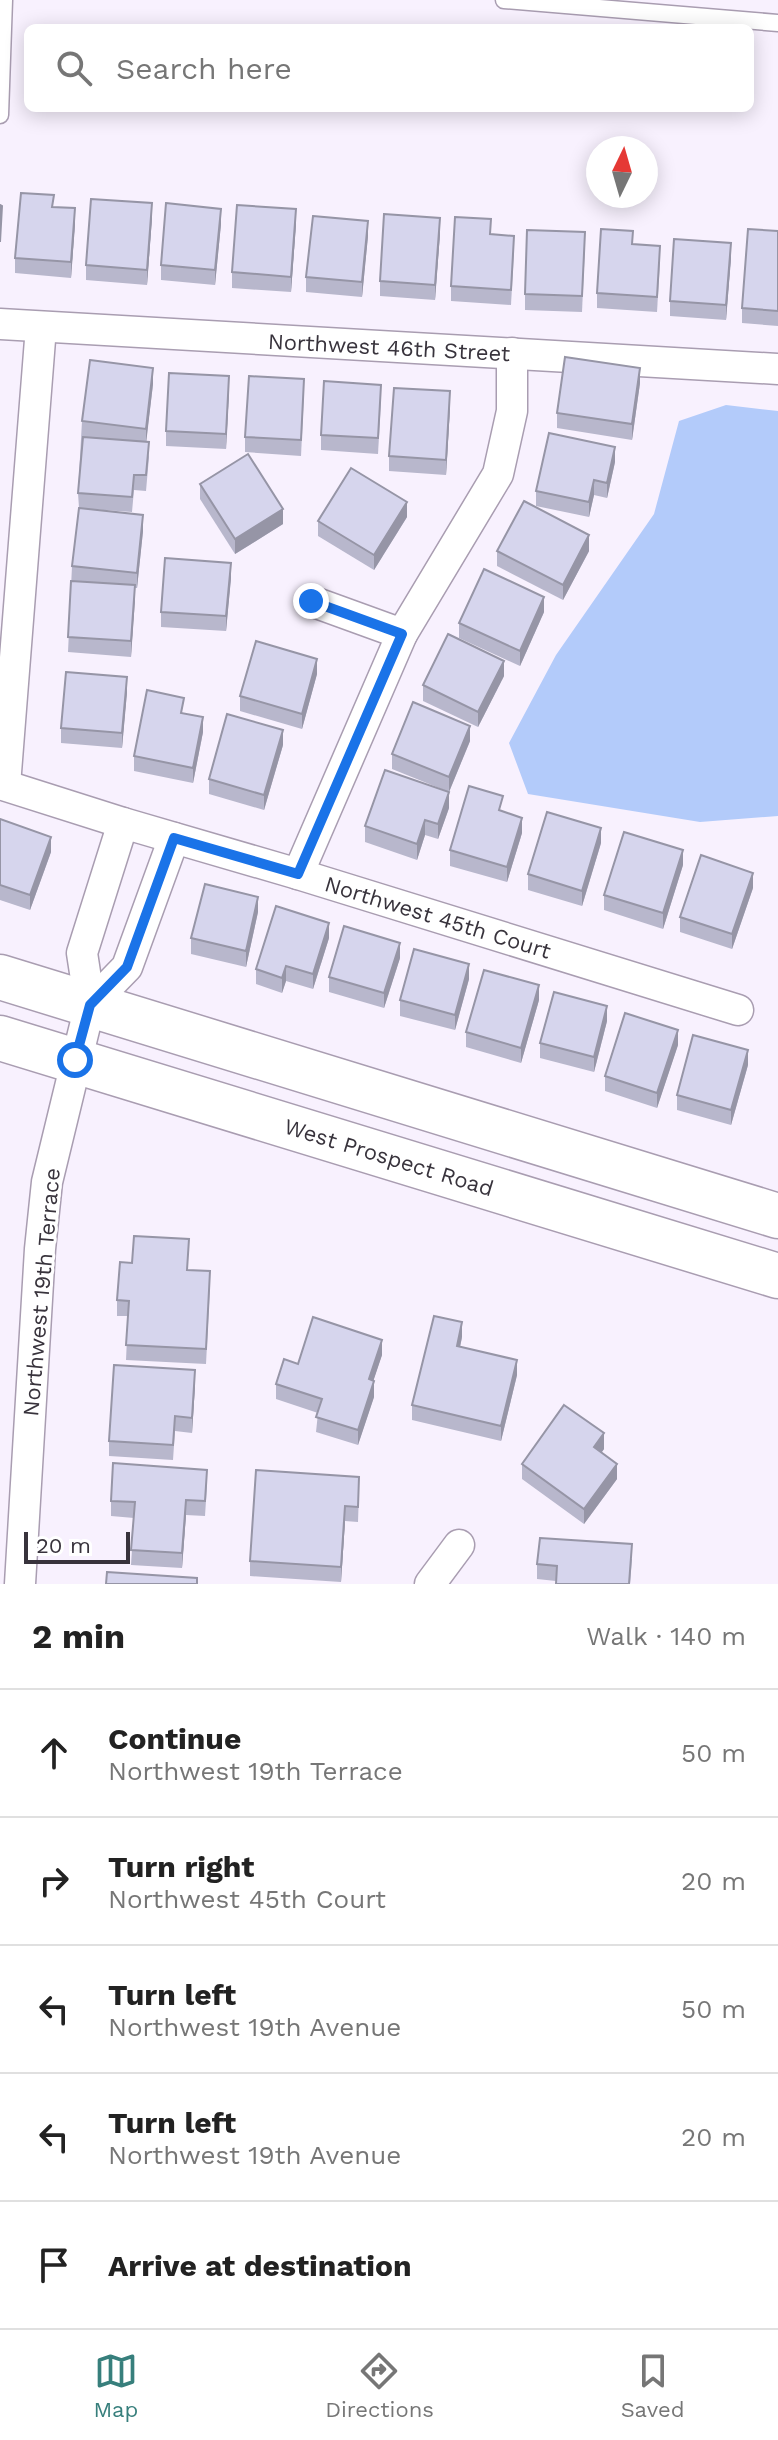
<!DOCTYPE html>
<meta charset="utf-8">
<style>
body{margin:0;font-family:"Work Sans",sans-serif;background:#f2f2f2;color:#222}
.compass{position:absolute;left:586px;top:136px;width:72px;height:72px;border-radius:50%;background:#fff;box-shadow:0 4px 20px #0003;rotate:5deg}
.scale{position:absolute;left:24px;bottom:20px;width:106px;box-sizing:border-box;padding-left:8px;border:4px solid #38333c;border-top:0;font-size:22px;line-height:28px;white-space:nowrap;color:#38333c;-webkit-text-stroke:6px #fff;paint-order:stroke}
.stop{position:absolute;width:24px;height:24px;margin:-18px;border:6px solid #1a73e8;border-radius:50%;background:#fff}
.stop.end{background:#1a73e8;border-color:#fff;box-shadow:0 2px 8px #0008}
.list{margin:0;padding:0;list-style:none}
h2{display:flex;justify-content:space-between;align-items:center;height:104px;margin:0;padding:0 32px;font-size:34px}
h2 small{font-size:26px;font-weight:400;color:#767676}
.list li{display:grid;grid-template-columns:52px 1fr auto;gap:24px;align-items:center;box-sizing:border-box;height:128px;padding:0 32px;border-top:2px solid #e0e0e0}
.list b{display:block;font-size:30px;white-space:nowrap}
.list p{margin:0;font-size:26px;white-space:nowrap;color:#767676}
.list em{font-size:26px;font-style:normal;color:#767676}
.icon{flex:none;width:44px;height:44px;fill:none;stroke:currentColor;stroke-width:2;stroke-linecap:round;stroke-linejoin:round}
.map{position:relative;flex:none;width:778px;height:1584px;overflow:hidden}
.search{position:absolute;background:#fff;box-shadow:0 4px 20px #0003;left:24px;right:24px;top:24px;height:88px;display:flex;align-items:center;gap:20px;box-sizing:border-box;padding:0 28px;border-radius:12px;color:#767676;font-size:30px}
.sheet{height:744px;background:#fff}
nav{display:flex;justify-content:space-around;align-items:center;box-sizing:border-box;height:112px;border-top:2px solid #e0e0e0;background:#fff;font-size:22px;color:#767676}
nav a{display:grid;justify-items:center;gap:4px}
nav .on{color:#377f7c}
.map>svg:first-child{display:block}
</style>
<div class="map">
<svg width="778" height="1584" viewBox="0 0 778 1584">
<rect width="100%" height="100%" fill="#f8f1fe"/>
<path fill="#b3cbfa" d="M726,405l52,6v405l-78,6 -172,-28 -19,-51 47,-88 98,-141 25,-93z"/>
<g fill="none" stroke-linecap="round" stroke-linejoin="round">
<g stroke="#a99db1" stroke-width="19">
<g id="lane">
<path d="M504,0l274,23"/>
<path d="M0,115l4,-115"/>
</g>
</g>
<g stroke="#a99db1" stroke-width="33">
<g id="street">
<path d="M0,324l778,45"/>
<path d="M311,601l91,33 96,-160 14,-63v-58"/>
<path d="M0,784l123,39 175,51 440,136"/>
<path d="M5,785l36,-458"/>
<path d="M298,874l104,-240"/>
<path d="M90,1005l37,-38 47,-129"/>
<path d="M20,1584l20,-335 7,-67 43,-177 -8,-52 41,-130"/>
<path d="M430,1584l29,-39"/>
</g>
</g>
<g stroke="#a99db1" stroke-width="47">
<g id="secondary">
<path d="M0,977l778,239"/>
<path d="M0,1038l778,238"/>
</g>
</g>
<use href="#lane" stroke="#fff" stroke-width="16"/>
<use href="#street" stroke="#fff" stroke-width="30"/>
<use href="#secondary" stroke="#fff" stroke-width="44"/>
</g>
<g fill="#b8b7cc">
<path d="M152,218l-5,67 -61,-5v-15z"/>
<path d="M75,224l-4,54 -56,-5v-15z"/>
<path d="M221,224l-6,61 -54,-5v-15z"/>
<path d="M296,224l-5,68 -59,-4v-16z"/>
<path d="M778,231v95l-36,-3v-15z"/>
<path d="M440,234l-5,66 -55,-4v-15z"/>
<path d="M491,234l23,17 -3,54 -60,-4v-15z"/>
<path d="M368,236l-6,61 -56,-5v-15z"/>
<path d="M633,244l27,17 -3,51 -60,-4v-15z"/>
<path d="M585,247l-3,65 -57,-2v-16z"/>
<path d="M731,258l-5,62 -56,-4v-15z"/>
<path d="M640,383l-8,57 -75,-12v-15z"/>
<path d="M153,384l-7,58 3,15 -3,34 -12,-1 -2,22 -43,-3 54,22 -6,57h-2l-4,69 -63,-5 4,-86 7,-58 -1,-15 4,-72z"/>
<path d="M229,391l-3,58 -60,-3v-15z"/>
<path d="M304,394l-3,62 -56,-4v-15z"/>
<path d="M381,400l-3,54 -57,-4v-15z"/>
<path d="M450,407l-4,68 -57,-4v-15z"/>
<path d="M615,462l-8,36 -13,-3 -5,22 -53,-11v-15z"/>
<path d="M200,484l83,40 -48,30 -35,-55z"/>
<path d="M407,517l-33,53 -56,-34v-15z"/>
<path d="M497,551h92l-26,49 -66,-34z"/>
<path d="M231,578l-5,53 -65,-4v-15z"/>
<path d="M544,612l-24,54 -61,-28v-15z"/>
<path d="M317,674l-15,55 -62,-18v-15z"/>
<path d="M504,676l-26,51 -55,-26v-16z"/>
<path d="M127,692l-5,56 -61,-5v-15z"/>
<path d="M184,713l19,19 -10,51 -59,-12v-15z"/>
<path d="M470,741l-21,51 -57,-23v-15z"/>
<path d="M283,745l-19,65 -55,-16v-15z"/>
<path d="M449,808l-11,31 -13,-4 -8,25 -52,-18v-16z"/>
<path d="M503,812l19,21 -15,49 -57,-16v-16z"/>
<path d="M0,819l51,33 -21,58 -30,-10z"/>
<path d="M601,843l-19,63 -54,-16v-16z"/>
<path d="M683,865l-20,64 -59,-19v-15z"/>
<path d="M753,888l-21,61 -52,-17v-15z"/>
<path d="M258,912l-12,55 -55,-13v-16z"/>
<path d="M329,938l-16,51 -27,-8 -4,12 -26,-9v-15z"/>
<path d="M400,958l-16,50 -55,-16v-15z"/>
<path d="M469,979l-14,51 -55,-14v-16z"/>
<path d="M539,1000l-18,63 -55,-16v-15z"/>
<path d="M607,1021l-13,51 -54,-14v-15z"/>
<path d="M678,1045l-21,63 -52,-17v-15z"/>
<path d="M748,1065l-17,60 -54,-15v-15z"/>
<path d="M188,1270l22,16 -4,78 -80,-4 2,-44h-11v-16z"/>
<path d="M462,1337l-2,10 57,28 -16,66 -89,-21v-15z"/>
<path d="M382,1355l-9,26 1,16 -16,48 -42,-13 2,-19 -42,-14v-15l22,-20z"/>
<path d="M195,1385l-3,48 -17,-2 -2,29 -64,-4v-15z"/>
<path d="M604,1449l-3,4 16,26 -33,45 -62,-45v-15z"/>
<path d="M207,1485l-2,31 -19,-1 -4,53 -51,-3 3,-47 -23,-2v-15z"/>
<path d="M359,1492l-1,30 -13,-1 -4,61 -91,-6v-15z"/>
<path d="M632,1559l-2,25h-74v-3l-19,-2v-15z"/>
</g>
<g fill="#9695a6">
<path d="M152,203v15l-5,67v-15z"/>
<path d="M75,208v16l-4,54v-16z"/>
<path d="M221,209v15l-6,61v-15z"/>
<path d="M296,209v15l-5,68v-15z"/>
<path d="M440,218v16l-5,66v-15z"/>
<path d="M368,221v15l-6,61v-15z"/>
<path d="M731,243v15l-5,62v-15z"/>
<path d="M153,368v16l-7,60v-15z"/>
<path d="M640,368v15l-8,57v-16z"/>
<path d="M229,376v15l-3,58v-15z"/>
<path d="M450,391v16l-4,68v-15z"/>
<path d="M615,447v15l-8,36v-15z"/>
<path d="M594,480v15l-5,22v-15z"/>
<path d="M407,502v15l-33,53v-15z"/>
<path d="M283,509v15l-48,30v-15z"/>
<path d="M143,515v16l-6,57v-15z"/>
<path d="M589,535v16l-26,49v-15z"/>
<path d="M231,563v15l-5,53v-15z"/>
<path d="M135,585v15l-4,57v-16z"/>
<path d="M544,597v15l-24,54v-15z"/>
<path d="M317,659v15l-15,55v-15z"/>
<path d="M504,661v15l-26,51v-15z"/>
<path d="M127,677v15l-5,56v-15z"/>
<path d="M203,717v15l-10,51v-15z"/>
<path d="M470,726v15l-21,51v-15z"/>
<path d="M283,730v15l-19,65v-15z"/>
<path d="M449,792v16l-11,31v-15z"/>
<path d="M522,818v15l-15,49v-15z"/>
<path d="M425,820v15l-8,25v-16z"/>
<path d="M601,828v15l-19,63v-15z"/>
<path d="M51,837v15l-21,58v-15z"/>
<path d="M683,850v15l-20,64v-16z"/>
<path d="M753,873v15l-21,61v-15z"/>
<path d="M258,897v15l-12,55v-16z"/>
<path d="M329,923v15l-16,51v-15z"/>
<path d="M400,943v15l-16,50v-15z"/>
<path d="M469,964v15l-14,51v-15z"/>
<path d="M286,966v15l-4,12v-15z"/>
<path d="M539,985v15l-18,63v-15z"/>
<path d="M607,1006v15l-13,51v-15z"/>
<path d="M678,1030v15l-21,63v-15z"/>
<path d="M748,1050v15l-17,60v-15z"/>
<path d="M462,1322v15l-5,24v-15z"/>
<path d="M382,1340v15l-13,39v-15z"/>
<path d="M517,1360v15l-16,66v-15z"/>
<path d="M195,1370v15l-3,48v-15z"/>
<path d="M374,1381v16l-16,48v-15z"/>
<path d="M604,1433v16l-10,14v-16z"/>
<path d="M617,1464v15l-33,45v-15z"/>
<path d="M186,1500v15l-4,53v-15z"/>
<path d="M345,1506v15l-4,61v-15z"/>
</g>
<g fill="#d6d5ed" stroke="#9695a6" stroke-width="2">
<path d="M21,193l33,2 -2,12 23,1 -4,54 -56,-4z"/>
<path d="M91,199l61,4 -5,67 -61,-5z"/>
<path d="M166,203l55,6 -6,61 -54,-5z"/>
<path d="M0,205l2,1 -2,36z"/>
<path d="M237,205l59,4 -5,68 -59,-5z"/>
<path d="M384,214l56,4 -5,67 -55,-4z"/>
<path d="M313,216l55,5 -6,61 -56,-5z"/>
<path d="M455,217l36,2 -1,15 24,2 -3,54 -60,-4z"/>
<path d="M601,229l32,2 -1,13 28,2 -3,51 -60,-4z"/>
<path d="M748,229l30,2v80l-36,-3z"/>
<path d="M527,230l58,2 -3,64 -57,-2z"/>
<path d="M674,239l57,4 -5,62 -56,-4z"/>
<path d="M565,357l75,11 -8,56 -75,-11z"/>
<path d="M90,360l63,8 -7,61 -64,-8z"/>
<path d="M169,373l60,3 -3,58 -60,-3z"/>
<path d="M249,376l55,3 -3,61 -56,-3z"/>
<path d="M324,381l57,4 -3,53 -57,-3z"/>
<path d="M394,388l56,3 -4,69 -57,-4z"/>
<path d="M549,433l66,14 -8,36 -13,-3 -5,22 -53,-11z"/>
<path d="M83,437l66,5 -3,33h-12l-2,22 -54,-4z"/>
<path d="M248,454l35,55 -48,30 -35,-55z"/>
<path d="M351,468l56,34 -33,53 -56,-34z"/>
<path d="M524,501l65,34 -26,50 -66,-34z"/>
<path d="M79,508l64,7 -6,58 -65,-7z"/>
<path d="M165,558l66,5 -5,53 -65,-4z"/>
<path d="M484,569l60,28 -24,54 -61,-28z"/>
<path d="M71,581l64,4 -4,56 -63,-4z"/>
<path d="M448,634l56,27 -26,51 -55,-27z"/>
<path d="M256,641l61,18 -15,55 -62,-18z"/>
<path d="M66,672l61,5 -5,56 -61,-5z"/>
<path d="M147,690l37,8 -3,15 22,4 -10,51 -59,-12z"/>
<path d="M413,702l57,24 -21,51 -57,-23z"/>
<path d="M227,714l56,16 -19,65 -55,-16z"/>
<path d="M385,770l64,22 -11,32 -13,-4 -8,24 -52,-18z"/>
<path d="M469,786l34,10 -4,14 23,8 -15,49 -57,-17z"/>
<path d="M547,812l54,16 -19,63 -54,-17z"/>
<path d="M0,819l51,18 -21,58 -30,-10z"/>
<path d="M624,832l59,18 -20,63 -59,-18z"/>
<path d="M701,855l52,18 -21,61 -52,-17z"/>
<path d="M205,884l53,13 -12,54 -55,-13z"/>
<path d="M276,906l53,17 -16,51 -27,-8 -4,12 -26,-9z"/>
<path d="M344,926l56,17 -16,50 -55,-16z"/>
<path d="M414,949l55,15 -14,51 -55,-15z"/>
<path d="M484,970l55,15 -18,63 -55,-16z"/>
<path d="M554,992l53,14 -13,51 -54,-14z"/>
<path d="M625,1013l53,17 -21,63 -52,-17z"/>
<path d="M693,1035l55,15 -17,60 -54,-15z"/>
<path d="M134,1236l55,3 -2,31 23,1 -4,78 -80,-4 3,-44 -12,-1 3,-38 12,1z"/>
<path d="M434,1316l28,6 -5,24 60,14 -16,66 -89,-21z"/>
<path d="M313,1317l69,23 -13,39 5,2 -16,49 -42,-13 6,-18 -46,-15 8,-25 14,5z"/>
<path d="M114,1365l81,5 -3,48 -17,-2 -2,29 -64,-4z"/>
<path d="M564,1405l40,28 -10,14 23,17 -33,45 -62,-45z"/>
<path d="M113,1463l94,7 -2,31 -19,-1 -4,53 -51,-3 4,-48 -24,-1z"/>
<path d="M256,1470l103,7 -1,30 -13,-1 -4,61 -91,-6z"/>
<path d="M540,1538l92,6 -3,40h-73l1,-18 -20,-2z"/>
<path d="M107,1572l90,6v6h-91z"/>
</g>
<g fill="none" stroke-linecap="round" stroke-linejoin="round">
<path stroke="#1a73e8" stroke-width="10" d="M75,1060l15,-55 37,-38 47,-129 124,36 104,-240 -91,-33"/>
</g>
<g text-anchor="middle" stroke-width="6" stroke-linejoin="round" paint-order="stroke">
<g font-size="22" fill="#38333c" stroke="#fff">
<text transform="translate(389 347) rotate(3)" y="8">Northwest 46th Street</text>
<text transform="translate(438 917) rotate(17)" y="8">Northwest 45th Court</text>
<text transform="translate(389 1157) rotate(17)" y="8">West Prospect Road</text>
<text transform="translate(41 1292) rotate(-85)" y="8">Northwest 19th Terrace</text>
</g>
</g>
</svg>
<svg class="compass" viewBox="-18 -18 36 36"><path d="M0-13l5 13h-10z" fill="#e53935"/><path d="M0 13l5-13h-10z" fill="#767676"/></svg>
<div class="scale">20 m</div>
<div class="stop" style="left:75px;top:1060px"></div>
<div class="stop end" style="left:311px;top:601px"></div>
<div class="search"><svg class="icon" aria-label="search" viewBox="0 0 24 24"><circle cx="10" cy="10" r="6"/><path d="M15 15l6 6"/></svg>Search here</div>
</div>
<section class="sheet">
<h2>2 min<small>Walk · 140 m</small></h2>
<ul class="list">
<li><svg class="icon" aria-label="ahead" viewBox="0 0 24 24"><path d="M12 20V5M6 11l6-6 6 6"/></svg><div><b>Continue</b><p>Northwest 19th Terrace</p></div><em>50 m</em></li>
<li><svg class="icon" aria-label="right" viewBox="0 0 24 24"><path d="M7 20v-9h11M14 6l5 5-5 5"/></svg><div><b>Turn right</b><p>Northwest 45th Court</p></div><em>20 m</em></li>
<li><svg class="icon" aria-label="left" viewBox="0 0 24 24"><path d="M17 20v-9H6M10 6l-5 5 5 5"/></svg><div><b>Turn left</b><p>Northwest 19th Avenue</p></div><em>50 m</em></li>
<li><svg class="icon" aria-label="left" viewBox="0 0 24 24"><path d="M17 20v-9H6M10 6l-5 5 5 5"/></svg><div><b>Turn left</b><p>Northwest 19th Avenue</p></div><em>20 m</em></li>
<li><svg class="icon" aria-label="arrive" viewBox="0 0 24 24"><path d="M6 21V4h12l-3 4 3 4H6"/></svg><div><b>Arrive at destination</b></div></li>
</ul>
</section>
<nav>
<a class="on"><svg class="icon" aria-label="map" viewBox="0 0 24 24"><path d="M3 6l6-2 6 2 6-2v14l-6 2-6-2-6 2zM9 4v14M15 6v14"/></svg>Map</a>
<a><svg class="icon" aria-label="directions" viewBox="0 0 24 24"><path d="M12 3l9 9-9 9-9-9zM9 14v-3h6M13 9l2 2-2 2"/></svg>Directions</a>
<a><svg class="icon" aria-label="saved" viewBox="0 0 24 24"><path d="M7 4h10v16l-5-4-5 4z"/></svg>Saved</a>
</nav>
